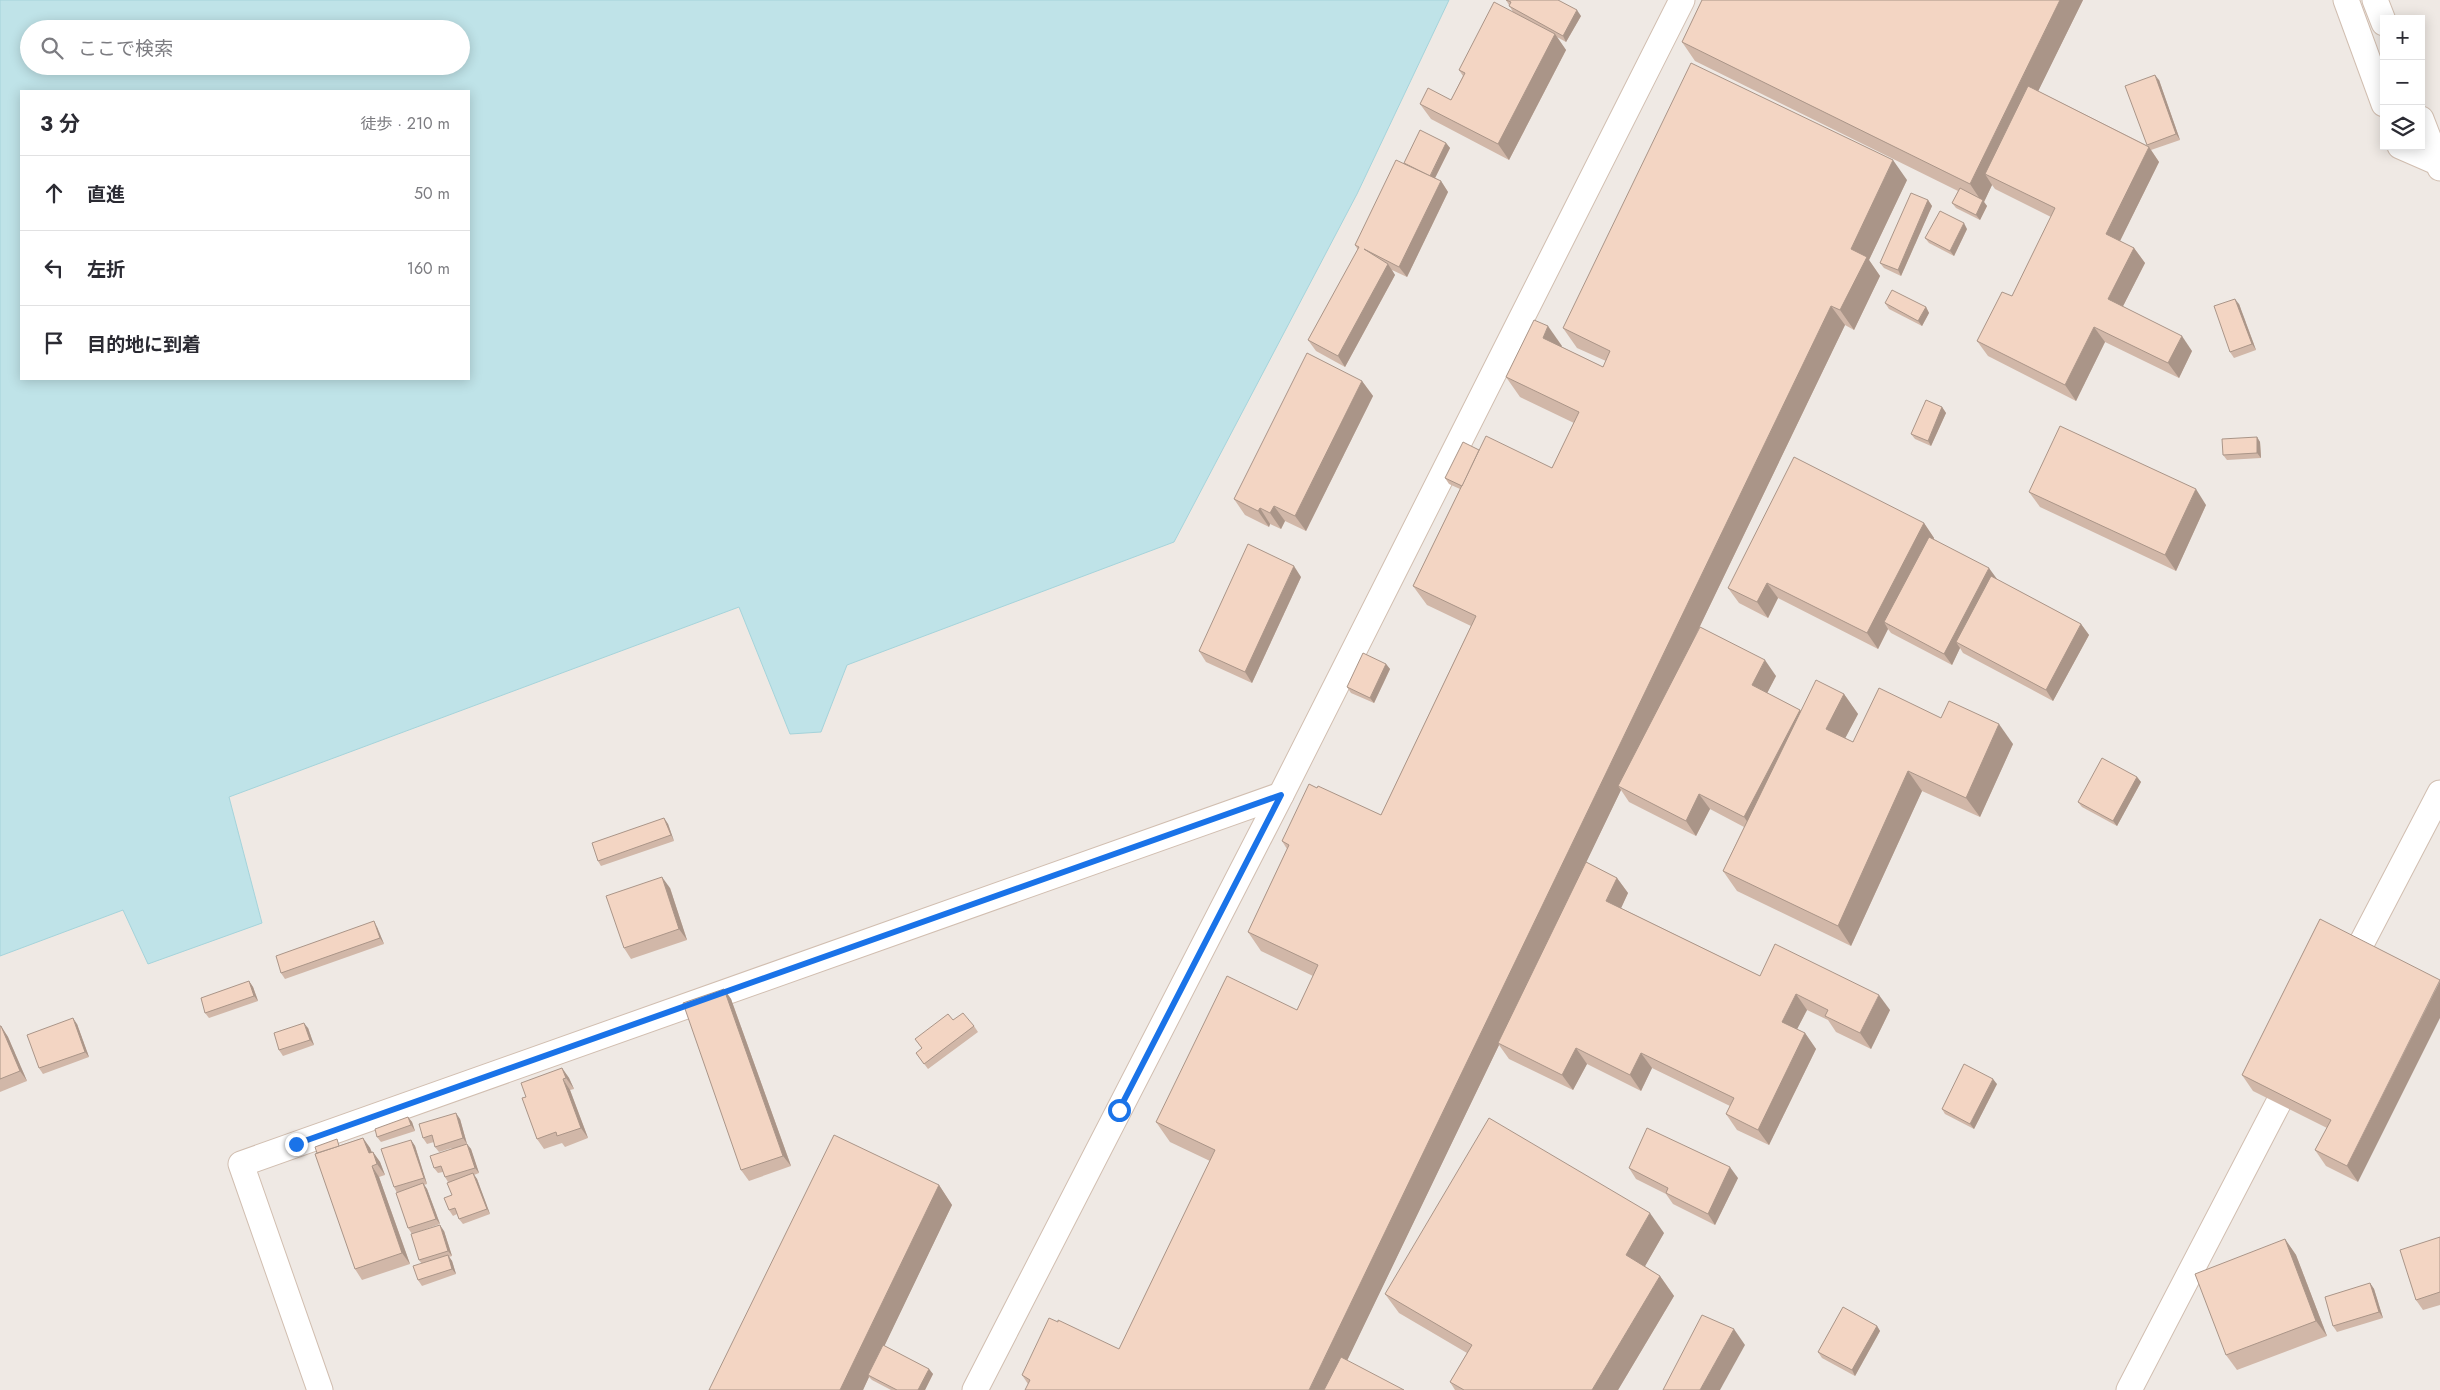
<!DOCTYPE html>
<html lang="ja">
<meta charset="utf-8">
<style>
body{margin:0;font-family:Jost,"Noto Sans JP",sans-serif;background:#f7f7f7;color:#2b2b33}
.controls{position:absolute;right:15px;top:15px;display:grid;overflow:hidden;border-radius:0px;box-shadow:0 2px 12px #0003}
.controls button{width:45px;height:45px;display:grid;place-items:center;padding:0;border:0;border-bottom:1px solid #e1e1e2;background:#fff;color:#2b2b33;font:25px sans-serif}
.stop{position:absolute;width:15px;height:15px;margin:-11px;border:4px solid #1a73e8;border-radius:50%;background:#fff}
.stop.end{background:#1a73e8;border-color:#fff;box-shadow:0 1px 5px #0008}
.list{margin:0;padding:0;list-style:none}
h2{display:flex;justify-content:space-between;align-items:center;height:65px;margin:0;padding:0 20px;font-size:21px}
h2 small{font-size:16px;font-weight:400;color:#7c7c81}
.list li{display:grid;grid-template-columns:32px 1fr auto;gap:15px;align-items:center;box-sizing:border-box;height:75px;padding:0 20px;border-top:1px solid #e1e1e2}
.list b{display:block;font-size:19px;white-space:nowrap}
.list em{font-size:16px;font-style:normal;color:#7c7c81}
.icon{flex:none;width:28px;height:28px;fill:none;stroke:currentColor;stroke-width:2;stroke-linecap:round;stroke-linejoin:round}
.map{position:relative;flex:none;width:2440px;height:1390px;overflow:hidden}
.search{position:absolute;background:#fff;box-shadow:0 2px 12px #0003;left:20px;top:20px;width:450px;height:55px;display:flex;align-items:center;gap:12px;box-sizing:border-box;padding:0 18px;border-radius:28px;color:#7c7c81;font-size:19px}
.panel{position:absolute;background:#fff;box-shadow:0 2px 12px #0003;left:20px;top:90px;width:450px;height:290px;border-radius:0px}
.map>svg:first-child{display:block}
</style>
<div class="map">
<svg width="2440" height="1390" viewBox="0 0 2440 1390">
<rect width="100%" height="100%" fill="#fdf6ec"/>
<path fill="#efe9e4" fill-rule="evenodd" d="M1449,0h991v1390h-2440v-434l123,-46 139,13 -33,-126 510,-190 51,127 57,-69 327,-123 183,-348zM2384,19h37v127h-37z"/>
<path fill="#bfe3e8" stroke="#a5d3da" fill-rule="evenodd" d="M0,0h1449l-92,194 -183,348 -327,123 -26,67 -31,2 -51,-127 -510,190 33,126 -114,41 -25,-54 -123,46zM29,29h432v37h-432zM21,91h448v288h-448z"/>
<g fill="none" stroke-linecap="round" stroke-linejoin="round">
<g stroke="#d1beb0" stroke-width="27">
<g id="lane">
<path d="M2346,0l38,104"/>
<path d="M2375,0l9,23"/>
<path d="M2421,119l19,49"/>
<path d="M2400,146l39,17"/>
<path d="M2347,971l93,-178"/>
<path d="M320,1390l-79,-226 1040,-369"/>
<path d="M975,1390l306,-595 401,-795"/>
<path d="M2129,1390l165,-317"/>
</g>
</g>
<use href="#lane" stroke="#fff" stroke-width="25"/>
</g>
<g fill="#d1b7a8">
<path d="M1506,0l75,16 -15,26 -9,-5 9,13 -57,110 -78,-41 -11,-15 31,-4 12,-24 -4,-6 54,-58z"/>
<path d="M1702,0h381l-45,91 110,55 -1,-1 12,-65 21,60 -29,10 8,12 -39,79 14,7 11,15 -22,43 69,45 -13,27 -74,-36 -29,59 -88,-45 -11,-15 35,-45 39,-79 -56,-28 -3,-4 -8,17 3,4 -7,14 -24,-12 -4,-5 6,-12 -263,-130 -13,-19z"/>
<path d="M1446,143l4,5 -15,30 6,3 7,11 -41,85 -15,-7 3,5 -50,92 -29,-16 -8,-11 50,-90 -3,-5 49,-82z"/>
<path d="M1907,180l-38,80 11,16 -26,54 -9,-5 -157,326 88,25 -9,17 33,17 1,1 43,-17 14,20 -13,24 8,4 88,-24 72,26 -33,73 -58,-26 -71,155 -114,-55 -14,-20 21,-44 -34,-18 -14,27 -67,-34 -8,-12 -35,72 31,16 11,15 -7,15 139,68 130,34 -19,39 -35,-17 -8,-12 -21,-10 -10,19 8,4 11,16 -47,96 -32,-15 -11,-16 4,-8 -78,-38 -11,23 -54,-27 -14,26 -64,-31 -10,-14 -152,315 -319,24 -6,-9 97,-26 91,-188 -40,-19 -14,-20 141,-112 16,-34 -52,-25 -13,-19 39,-83 -5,-8 35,-53 64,27 90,-189 -44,-21 -14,-19 47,-97 -11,-5 -4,-6 34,-28 73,18 22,-45 -54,-26 -14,-20 56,-31v1l41,20 3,-6 -29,-13 -14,-20z"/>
<path d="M1928,200l4,6 -31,70 -17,-8 -4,-5z"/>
<path d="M1967,229l-13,27 -25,-13 -4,-5z"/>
<path d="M1885,303l41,4 3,6 -7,13 -33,-17z"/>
<path d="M2239,304l17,46 -22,8 -4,-6z"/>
<path d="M1362,381l11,15 -67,135 -21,-10 -4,8 -11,-5 -1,3 -24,-12 -11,-16z"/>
<path d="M1942,407l4,6 -15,33 -16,-7 -4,-5z"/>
<path d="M2257,437l3,5 1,16 -34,2 -4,-5z"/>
<path d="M2029,492l177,13 -30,66 -136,-64z"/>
<path d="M1924,523l10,15v1l62,40 85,45 8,11 -36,66 -90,-48 -3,-5 -8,17 -61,-32 -3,-4 -10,20 -100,-51 -10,20 -29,-15 -11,-15z"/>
<path d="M1301,577l-49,106 -46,-21 -7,-11z"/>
<path d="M1386,664l4,5 -16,34 -23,-10 -4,-6z"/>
<path d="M2137,777l4,5 -24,44 -35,-19 -4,-5z"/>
<path d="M664,818l4,6 6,17 -73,25 -3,-5z"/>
<path d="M670,888l17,52 -56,19 -7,-11z"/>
<path d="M2320,919l38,263 -32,-16 -11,-16 12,-22 -74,-37 -11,-16z"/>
<path d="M377,927l7,17 -99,35 -4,-6z"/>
<path d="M249,981l4,6 5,14 -49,17 -4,-5z"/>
<path d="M724,989l7,10 60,167 -42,15 -8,-11z"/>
<path d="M953,1020l21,6 4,6 -50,37 -12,-16 6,-5 -7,-9z"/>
<path d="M77,1024l12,33 -46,17 -4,-6z"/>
<path d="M0,1026h1l7,11 19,44 -27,11z"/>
<path d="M308,1028l6,17 -31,11 -4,-6z"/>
<path d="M562,1068l7,10 5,11 -4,1 18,48 -23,9 -3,-4 -18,6 -7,-10 -11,-42z"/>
<path d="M1997,1084l-23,45 -29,-15 -3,-5z"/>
<path d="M408,1117l4,5 3,9 -34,11 -4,-5z"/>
<path d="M460,1119l7,25 4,5 8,24 -5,2 3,4 13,35 -27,10 -4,-5 -2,-5 -4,2 -4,-6 3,-15 -4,-13 -3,-5 -2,-5 -5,1 -4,-5 18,-20 -13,4 -4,-5 -1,-5 -7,2 -4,-6z"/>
<path d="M363,1138l7,10 2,4h1l7,10 5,13 -6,2 31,87 -48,16 -7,-11 -14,-124z"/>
<path d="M411,1140l4,6 12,38 -3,1 3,4 13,35 -28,10 -4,-6 -11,-35 -3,-6z"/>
<path d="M1629,1168l109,10 -23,47 -42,-21 -7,-10 -30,-15z"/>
<path d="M939,1185l13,20 -68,141 45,23 4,5 -8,16h-34l-19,-10 -3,-3 -6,13h-154z"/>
<path d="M444,1231l8,25 -3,1 3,4 4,13 -34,12 -4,-6 4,-16 -3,-4z"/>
<path d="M1664,1233l-19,33 15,10 14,20 -56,94h-163l-5,-8 17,-29 -68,-40 -14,-19z"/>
<path d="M2440,1237v68l-17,5 -7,-10z"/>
<path d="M2285,1239l11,16 31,81 -90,34 -11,-15z"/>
<path d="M2370,1283l4,6 9,29 -46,14 -4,-6z"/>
<path d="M1877,1326l3,5 -25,45 -33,-18 -4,-6z"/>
</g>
<g fill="#aa9588">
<path d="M2060,0h23l-88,179 -10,-5 7,11 -8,17 3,4 -7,14 -4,-5 6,-13 -12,-18z"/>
<path d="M1577,10l4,6 -15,26 -3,-6z"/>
<path d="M1555,34l11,16 -57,110 -11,-16z"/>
<path d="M2155,75l4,5 21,60 -4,-6z"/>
<path d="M1446,143l4,5 -18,36 -3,-5z"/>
<path d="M2149,147l10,15 -43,87 -10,-15z"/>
<path d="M1893,160l14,20 -38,80 11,16 -26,54 -14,-20 11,-61z"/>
<path d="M1441,181l7,11 -41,85 -8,-10z"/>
<path d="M1928,200l4,6 -31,70 -3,-6z"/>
<path d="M1964,223l3,6 -13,27 -4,-5z"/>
<path d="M2134,248l11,15 -26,51 -11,-15z"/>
<path d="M1388,264l7,11 -50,92 -7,-11z"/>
<path d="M2235,299l4,5 17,46 -4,-6z"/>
<path d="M1831,306l14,19 -223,463 -4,-2 3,4 -122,254 -1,-1 1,2 -166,345h-24z"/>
<path d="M1926,307l3,6 -7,13 -4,-5z"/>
<path d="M1548,326l14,20 -6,12 -13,-20z"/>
<path d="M2094,327l11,15 -29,59 -11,-16z"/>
<path d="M2182,336l10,15 -13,27 -11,-15z"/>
<path d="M1362,381l11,15 -67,135 -11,-15z"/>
<path d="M1942,407l4,6 -15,33 -3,-5z"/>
<path d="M2257,437l3,5 1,16 -4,-5z"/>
<path d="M2196,489l10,16 -30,66 -11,-16z"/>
<path d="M1274,506l11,15 -4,8 -11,-16z"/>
<path d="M1260,508l10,16 -1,3 -11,-16z"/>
<path d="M1924,523l10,15 -44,88 -6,-4 4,7 -10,20 -11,-16z"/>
<path d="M1294,566l7,11 -49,106 -7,-11z"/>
<path d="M1989,568l8,11 -41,63 4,6 -8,17 -8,-11z"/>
<path d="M1767,583l11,15 -10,20 -11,-16z"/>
<path d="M2081,624l8,11 -36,66 -7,-11z"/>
<path d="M1765,660l11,16 -13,25 -11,-16z"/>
<path d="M1386,664l4,5 -16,34 -4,-5z"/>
<path d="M1844,694l14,20 -18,34 -14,-19z"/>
<path d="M1800,710l10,15 -55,108 -11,-16z"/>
<path d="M1999,724l14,20 -33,73 -14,-19z"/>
<path d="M1908,771l14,20 -71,155 -13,-20z"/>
<path d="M2137,777l4,5 -24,44 -4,-5z"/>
<path d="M1699,794l11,15 -14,27 -10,-15z"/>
<path d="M664,818l4,6 6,17 -3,-6z"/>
<path d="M662,877l8,11 17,52 -8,-11z"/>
<path d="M1617,878l11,15 -11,24 -11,-16z"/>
<path d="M374,921l3,6 7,17 -4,-6z"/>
<path d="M249,981l4,6 5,14 -4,-5z"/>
<path d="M2440,981v37l-82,164 -11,-16z"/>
<path d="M724,989l7,10 60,167 -8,-10z"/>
<path d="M1796,994l11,16 -14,27 -11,-15z"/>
<path d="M1879,995l11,15 -19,39 -11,-16z"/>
<path d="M73,1018l4,6 12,33 -4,-5z"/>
<path d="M304,1023l4,5 6,17 -4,-5z"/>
<path d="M1,1026l7,11 19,44 -7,-10z"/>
<path d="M1805,1033l11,16 -47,96 -11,-15z"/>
<path d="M1576,1048l11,16 -14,26 -11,-15z"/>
<path d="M1641,1053l11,15 -11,23 -11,-16z"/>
<path d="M562,1068l7,10 5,11 -8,-11z"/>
<path d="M563,1079l7,11 18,48 -7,-10z"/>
<path d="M1993,1079l4,5 -23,45 -4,-5z"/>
<path d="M456,1113l4,6 7,25 -4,-6z"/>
<path d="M408,1117l4,5 3,9 -4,-6z"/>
<path d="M363,1138l7,10 6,16 -7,-11z"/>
<path d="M411,1140l4,6 12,38 -3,-6z"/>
<path d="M467,1144l4,5 8,24 -4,-5z"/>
<path d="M373,1152l7,10 5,13 -8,-11z"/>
<path d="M372,1166l7,11 31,87 -8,-11z"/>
<path d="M1730,1167l8,11 -23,47 -7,-11z"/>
<path d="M473,1173l4,6 13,35 -3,-5z"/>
<path d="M423,1183l4,6 13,35 -4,-5z"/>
<path d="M939,1185l13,20 -82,171 -2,-1 1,2 -6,13h-23z"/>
<path d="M1650,1213l14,20 -24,42 -14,-20z"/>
<path d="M440,1225l4,6 8,25 -4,-5z"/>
<path d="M2285,1239l11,16 31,81 -11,-15z"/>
<path d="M448,1255l4,6 4,13 -4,-5z"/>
<path d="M1660,1276l14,20 -56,94h-26z"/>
<path d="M2370,1283l4,6 9,29 -4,-6z"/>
<path d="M1877,1326l3,5 -25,45 -3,-6z"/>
<path d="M1734,1329l11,16 -25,45h-20z"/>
<path d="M929,1369l4,5 -8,16h-7z"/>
</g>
<g fill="#f3d5c3" stroke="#aa9588">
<path d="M1506,0h52l19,10 -14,26 -54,-30 2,-4z"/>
<path d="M1702,0h358l-90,184 -288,-142z"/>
<path d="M1494,2l61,32 -57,110 -78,-40 8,-16 23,12 14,-27 -6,-3z"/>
<path d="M1691,63l202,97 -42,89 16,8 -27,53 -9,-4 -522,1084h-284l5,-10 -8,-5 27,-57 9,4v-2l61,29 96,-199 -59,-28 71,-146 70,34 21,-45 -70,-33 41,-87 -7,-4 27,-57 8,4 1,-2 63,29 95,-199 -63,-30 73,-150 66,32 27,-56 -73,-35 28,-57 14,6 -5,12 60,29 7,-16 -47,-23z"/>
<path d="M2155,75l21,59 -29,11 -22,-59z"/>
<path d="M2028,86l121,61 -43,87 28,14 -26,51 74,37 -14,27 -74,-36 -29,58 -88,-44 25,-49 10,4 43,-88 -70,-34z"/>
<path d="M1420,130l26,13 -16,33 -26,-13z"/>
<path d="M1396,160l45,21 -42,86 -35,-18 24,15 -50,92 -30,-16 51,-93 -4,-2z"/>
<path d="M1960,188l23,12 -7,15 -24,-12z"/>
<path d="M1911,193l17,7 -30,70 -18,-7z"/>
<path d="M1940,211l24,12 -14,28 -25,-13z"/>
<path d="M1892,290l34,17 -8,14 -33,-18z"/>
<path d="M2235,299l17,45 -22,8 -16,-46z"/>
<path d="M1307,353l55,28 -67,135 -21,-10 -4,7 -10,-5 -2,3 -24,-12z"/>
<path d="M1926,400l16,7 -14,34 -17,-7z"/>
<path d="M2060,426l136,63 -31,66 -136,-63z"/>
<path d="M2257,437v16l-34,2 -1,-16z"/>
<path d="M1463,442l16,8 -17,36 -17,-8z"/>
<path d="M1794,457l130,66 -57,110 -100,-50 -10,19 -29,-14z"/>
<path d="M1929,537l60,31 -45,86 -60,-32z"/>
<path d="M1248,544l46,22 -49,106 -46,-21z"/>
<path d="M1991,576l90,48 -35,66 -90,-48z"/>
<path d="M1700,627l65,33 -13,25 48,25 -56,107 -45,-23 -13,27 -68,-35z"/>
<path d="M1363,653l23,11 -16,34 -23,-11z"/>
<path d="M1816,680l28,14 -18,35 27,13 26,-54 62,30 8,-17 50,23 -33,74 -58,-27 -70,155 -115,-55z"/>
<path d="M2102,758l35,19 -24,44 -35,-19z"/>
<path d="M664,818l7,17 -73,26 -6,-18z"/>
<path d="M1586,862l31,16 -11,23 154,75 15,-32 104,51 -19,38 -35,-17 3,-6 -32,-16 -14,28 23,11 -47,97 -32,-16 8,-16 -93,-45 -11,22 -54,-27 -14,27 -64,-32z"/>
<path d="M662,877l17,52 -55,19 -18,-52z"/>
<path d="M2320,919l120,61 -93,186 -32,-16 16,-30 -89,-45z"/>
<path d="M374,921l6,17 -99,35 -5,-17z"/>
<path d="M249,981l5,15 -49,17 -4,-15z"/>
<path d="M724,989l59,167 -42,14 -58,-167z"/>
<path d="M963,1013l11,13 -50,38 -8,-11 6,-5 -7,-9 33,-25 5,6z"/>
<path d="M73,1018l12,34 -46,16 -12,-33z"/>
<path d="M304,1023l6,17 -31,10 -5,-17z"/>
<path d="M0,1026h1l19,45 -20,8z"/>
<path d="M1964,1064l29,15 -23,45 -28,-15z"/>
<path d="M562,1068l4,10 -3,1 18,49 -24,8 -1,-4 -19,7 -15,-41 4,-1 -5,-14z"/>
<path d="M456,1113l7,25 -28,9 -3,-12 -9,3 -4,-14z"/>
<path d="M408,1117l3,8 -34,12 -2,-8z"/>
<path d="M1489,1118l161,95 -24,42 34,21 -68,114h-128l-14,-8 22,-37 -87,-51z"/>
<path d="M1647,1128l83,39 -22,47 -42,-21 2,-5 -39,-20z"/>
<path d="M834,1135l105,50 -99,205h-131z"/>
<path d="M363,1138l6,15 4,-1 4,12 -5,2 30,87 -47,16 -40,-115z"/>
<path d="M337,1139l2,7 -22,7 -2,-6z"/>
<path d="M411,1140l13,38 -30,9 -13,-38z"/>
<path d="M467,1144l8,24 -30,9 -4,-11 -7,2 -4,-12z"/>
<path d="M473,1173l14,36 -28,10 -4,-11 -6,2 -5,-12 8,-3 -5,-12z"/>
<path d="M423,1183l13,36 -28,9 -12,-35z"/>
<path d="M440,1225l8,26 -29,9 -8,-26z"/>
<path d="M2440,1237v55l-24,8 -16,-50z"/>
<path d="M2285,1239l31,82 -90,34 -31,-81z"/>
<path d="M448,1255l4,14 -34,11 -5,-14z"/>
<path d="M2370,1283l9,29 -46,14 -8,-29z"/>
<path d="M1843,1307l34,19 -25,44 -34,-18z"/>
<path d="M1702,1315l32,14 -34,61h-37z"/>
<path d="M883,1345l46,24 -11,21h-21l-29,-15z"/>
<path d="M1341,1357l63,33h-80z"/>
</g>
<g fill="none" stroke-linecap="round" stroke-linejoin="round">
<path stroke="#1a73e8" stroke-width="6" d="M296,1144l985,-349 -162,315"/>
</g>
</svg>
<div class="controls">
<button>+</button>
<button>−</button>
<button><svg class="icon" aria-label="layers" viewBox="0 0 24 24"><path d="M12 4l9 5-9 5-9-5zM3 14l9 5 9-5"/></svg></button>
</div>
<div class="stop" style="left:1119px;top:1110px"></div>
<div class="stop end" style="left:296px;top:1144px"></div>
<div class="search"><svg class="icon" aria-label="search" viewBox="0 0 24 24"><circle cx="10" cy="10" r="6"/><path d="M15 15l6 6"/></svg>ここで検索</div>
<section class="panel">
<h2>3 分<small>徒歩 · 210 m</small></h2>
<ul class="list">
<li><svg class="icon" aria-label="ahead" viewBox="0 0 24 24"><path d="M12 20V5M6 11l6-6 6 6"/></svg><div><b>直進</b></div><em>50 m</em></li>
<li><svg class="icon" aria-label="left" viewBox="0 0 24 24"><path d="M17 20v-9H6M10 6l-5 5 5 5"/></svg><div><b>左折</b></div><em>160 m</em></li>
<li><svg class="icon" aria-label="arrive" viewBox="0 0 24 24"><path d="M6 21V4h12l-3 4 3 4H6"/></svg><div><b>目的地に到着</b></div></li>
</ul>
</section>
</div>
